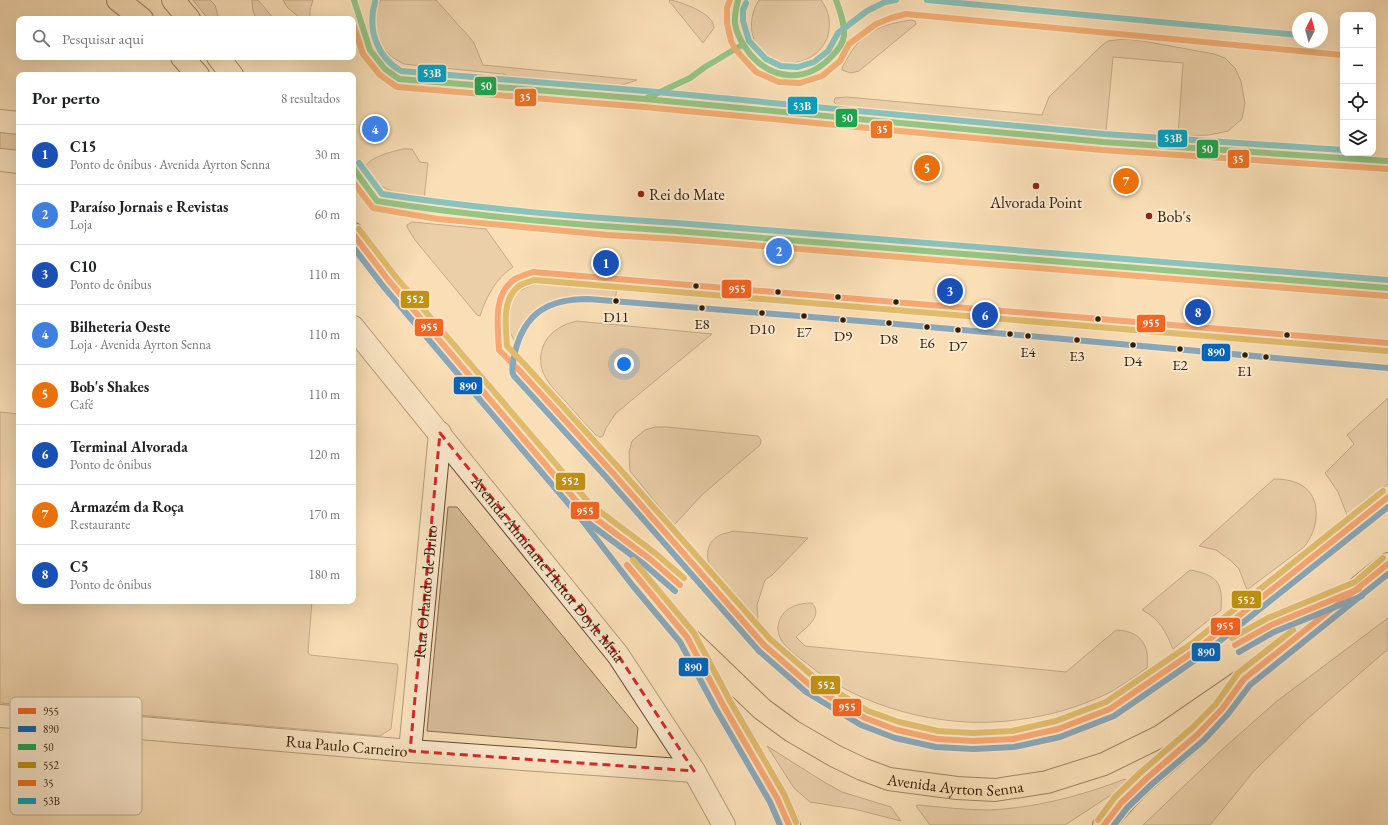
<!DOCTYPE html>
<html lang="pt">
<meta charset="utf-8">
<style>
body{margin:0;font-family:"EB Garamond",serif;background:#f2f2f2;color:#202124}
.controls{position:absolute;right:12px;top:12px;display:grid;overflow:hidden;border-radius:8px;box-shadow:0 4px 16px #0002}
.controls button{width:36px;height:36px;display:grid;place-items:center;padding:0;border:0;border-bottom:1px solid #e0e0e0;background:#fff;color:#202124;font:20px sans-serif}
.compass{position:absolute;left:1292px;top:12px;width:36px;height:36px;border-radius:50%;background:#fff;box-shadow:0 4px 16px #0002;rotate:6deg}
.you{position:absolute;left:624px;top:364px;width:14px;height:14px;margin:-10px;border:3px solid #fff;border-radius:50%;background:#1a73e8;box-shadow:0 0 0 6px #1a73e833}
.badge{display:grid;place-items:center;width:26px;height:26px;border-radius:50%;background:#b45309;color:#fff;font-size:13px;font-weight:700}
.pin{position:absolute;translate:-50% -50%;border:2px solid #fff;box-shadow:0 1px 4px #0006}
.list{margin:0;padding:0;list-style:none}
h2{display:flex;justify-content:space-between;align-items:center;height:52px;margin:0;padding:0 16px;font-size:17px}
h2 small{font-size:13px;font-weight:400;color:#757577}
.list li{display:grid;grid-template-columns:26px 1fr auto;gap:12px;align-items:center;box-sizing:border-box;height:60px;padding:0 16px;border-top:1px solid #e0e0e0}
.list b{display:block;font-size:15px;white-space:nowrap}
.list p{margin:0;font-size:13px;white-space:nowrap;color:#757577}
.list em{font-size:13px;font-style:normal;color:#757577}
.icon{flex:none;width:22px;height:22px;fill:none;stroke:currentColor;stroke-width:2;stroke-linecap:round;stroke-linejoin:round}
.map{position:relative;flex:none;width:1388px;height:825px;overflow:hidden}
.search{position:absolute;background:#fff;box-shadow:0 4px 16px #0002;left:16px;top:16px;width:340px;height:44px;display:flex;align-items:center;gap:10px;box-sizing:border-box;padding:0 14px;border-radius:8px;color:#757577;font-size:15px}
.panel{position:absolute;background:#fff;box-shadow:0 4px 16px #0002;left:16px;top:72px;width:340px;height:532px;border-radius:8px}
.map>svg:first-child{display:block}
</style>
<div class="map">
<svg width="1388" height="825" viewBox="0 0 1388 825">
<rect width="100%" height="100%" fill="#f9deb7"/>
<filter id="stains"><feTurbulence type="fractalNoise" baseFrequency=".005" numOctaves="4"/><feColorMatrix values="0 0 0 0 .2 0 0 0 0 .09 0 0 0 0 .02 0 0 0 .5 -.17"/></filter>
<radialGradient id="worn" r=".72"><stop offset=".6" stop-color="#630" stop-opacity="0"/><stop offset="1" stop-color="#630" stop-opacity=".3"/></radialGradient>
<g fill="#d7bd99" stroke="#846c4e">
<path d="M193,0h17l5,5 4,14h-11z"/>
<path d="M252,0h6l16,19h-18l-3,-8z"/>
<path d="M283,0h30l-3,10v9h-9l-14,-12z"/>
<path d="M381,0h55l35,39 3,4 9,22 154,15 -22,7 -102,-9 -10,-4 -99,-10c-26,-12 -38,-38 -23,-64z"/>
<path d="M670,0c12,2 45,14 44,28l-11,15 -34,-42z"/>
<path d="M759,0h62c8,11 10,22 7,35 -6,21 -30,33 -51,26 -27,-9 -32,-39 -18,-61z"/>
<path d="M911,20l4,1 1,3 -57,47 -8,2 -9,-3v-2c4,-8 9,-17 15,-24 13,-16 34,-21 54,-24z"/>
<path d="M1125,39l18,2 71,13 11,4 10,10 6,13 4,22 -3,16 -14,12 -19,4 -31,1 5,-73 -70,-6 -7,74 -269,-26 -3,-3 1,-4 12,-1 195,18 7,-18 52,-51 7,-5z"/>
<path d="M0,130l19,2v19l-19,-2z"/>
<path d="M403,149h9l8,13 8,1 -4,37c-18,-3 -51,-12 -60,-30 3,-13 27,-18 39,-21z"/>
<path d="M412,222l74,7 27,38c-17,11 -27,30 -33,49l-3,-1 -62,-75 -8,-13v-2z"/>
<path d="M543,282l74,7 -2,11c-14,-1 -29,-4 -43,-2 -26,2 -46,20 -51,45l-5,1c-4,-8 -8,-15 -10,-23 -5,-23 18,-35 37,-39z"/>
<path d="M577,321l9,1 126,12 -96,79 -10,15 -3,8 -3,1 -4,-2c-10,-10 -20,-21 -29,-32 -17,-18 -35,-34 -22,-61 7,-12 19,-18 32,-21z"/>
<path d="M1388,398v86l-41,31 -9,-23 -13,-19 29,-29 -7,-9z"/>
<path d="M0,412l19,2v187h293l-4,51 2,3 87,9 1,4 -7,61 -11,7 -380,-33z"/>
<path d="M655,427h12l91,9 3,4 -1,5 -57,49 -29,31 -44,-54 -1,-19 3,-11 13,-11z"/>
<path d="M1274,479c26,0 44,11 42,39 -1,11 -5,20 -12,29l-57,43 -8,-21 -9,-9 -14,-10 -17,-4z"/>
<path d="M448,507h9l181,221 -2,20 -209,-17z"/>
<path d="M733,531l75,7 -36,37 -7,5 -8,25 1,17 -47,-52c-6,-13 -5,-28 9,-35 4,-2 9,-2 13,-4z"/>
<path d="M1190,570c28,5 33,13 31,40l-48,39c-7,-17 -14,-31 -31,-39z"/>
<path d="M812,603c12,14 -7,25 -16,34l9,9 261,26 50,-42c24,1 34,14 31,38 -16,11 -33,24 -52,31 -28,12 -57,19 -88,22 -65,7 -145,-13 -197,-55 -12,-10 -34,-22 -32,-40 3,-18 19,-23 34,-23z"/>
<path d="M1388,618v31l-83,72 -51,50 -44,54h-67l83,-79 51,-45z"/>
<path d="M767,746l57,36 18,10 49,15 10,14 -47,-12 -44,-7 -16,-14z"/>
<path d="M1125,779l2,2 -10,10 -52,34h-135l-14,-19 2,-1c23,2 47,5 70,5 47,-2 93,-14 137,-31z"/>
</g>
<g fill="none" stroke-linecap="round" stroke-linejoin="round">
<g stroke="#634c31" stroke-width="24">
<g id="minor">
<path d="M0,121l19,2"/>
<path d="M0,160l19,2"/>
<path id="s1" d="M353,327l265,328 76,116 30,54"/>
<path id="s2" d="M0,716l410,35 284,20"/>
<path id="s3" d="M410,751l30,-318"/>
</g>
</g>
<g stroke="#311b04" stroke-width="24">
<g id="major">
<path d="M118,0l24,19"/>
<path d="M182,57l16,18"/>
<path d="M690,642l33,63 54,93 12,27"/>
<path d="M1104,825c14,-17 27,-33 44,-47 17,-15 34,-28 50,-44 16,-16 30,-34 44,-52"/>
</g>
</g>
<g stroke="#311b04" stroke-width="24">
<g id="highway">
<path d="M173,0l16,19"/>
<path d="M218,57l14,18"/>
<path id="s4" d="M353,234l36,47 195,229 55,71 48,56 75,72 30,22 43,25 27,13 27,10 68,9 38,2 52,-8 57,-18 57,-28 83,-57 144,-115"/>
</g>
</g>
<use href="#minor" stroke="#fbead0" stroke-width="22"/>
<use href="#major" stroke="#f9deb7" stroke-width="22"/>
<use href="#highway" stroke="#f9deb7" stroke-width="22"/>
<g stroke="#fbead0" stroke-width="9">
<g id="bus-1">
<path d="M353,234l36,47 195,229 66,49 30,26"/>
<path d="M1388,343l-855,-71c-6,2 -13,4 -18,7 -23,15 -17,48 -16,71l21,21 92,101 152,173 47,41 54,32 32,12 40,9 36,2 40,-2 45,-10 52,-20 86,-59 192,-153"/>
<path d="M627,565l60,72 36,68 54,93 12,27"/>
<path d="M1235,645l36,-20 88,-36"/>
<path d="M1104,825l17,-22 26,-25 51,-44 24,-25 22,-30 144,-115"/>
</g>
</g>
<g stroke="#fbead0" stroke-width="9">
<g id="bus-2">
<path d="M353,247l30,39 195,229 55,71 47,56 36,67 54,93 10,23"/>
<path d="M1388,368l-503,-45 -297,-24c-39,0 -63,13 -73,53 -1,8 -5,18 -1,24l92,101 153,174 47,41 55,33 34,13 41,9 37,2 41,-2 46,-10 54,-21 87,-60 187,-149"/>
<path d="M579,516l66,49 30,26"/>
<path d="M1239,652l35,-20 88,-36"/>
<path d="M1114,825l13,-17 25,-24 52,-44 24,-26 22,-29 138,-111"/>
</g>
</g>
<g stroke="#fbead0" stroke-width="9">
<g id="bus-3">
<path d="M354,0l16,50 15,19 14,10 246,20 458,43 285,19"/>
<path d="M738,0c-2,8 -4,16 -3,24 2,12 8,21 15,30 23,27 57,29 82,2 5,-5 11,-13 12,-20 1,-12 -4,-25 -8,-36"/>
<path d="M645,99l45,-21 15,-11 37,-22"/>
<path d="M353,168l24,33c99,16 199,24 299,30l712,57"/>
</g>
</g>
<g stroke="#fbead0" stroke-width="9">
<g id="bus-4">
<path d="M359,229l36,47 195,228 65,49 29,25"/>
<path d="M1383,491l-192,153 -85,58 -50,19 -44,10 -39,2 -35,-2 -39,-9 -31,-11 -52,-32 -46,-40 -152,-172 -92,-101 -19,-20c-1,-18 -6,-47 12,-60 4,-3 10,-4 15,-6l853,71"/>
<path d="M633,560l61,73 36,68 54,93 12,28"/>
<path d="M1232,638l36,-20 87,-36 28,-24"/>
<path d="M1098,820l17,-23 26,-25 51,-44 24,-24 22,-31 55,-43"/>
</g>
</g>
<g stroke="#fbead0" stroke-width="9">
<g id="bus-5">
<path d="M730,0l-3,8v15l4,18 4,8 21,23 23,10 21,1 22,-7 18,-15 9,-17 27,-20 15,-6 15,-4 436,41"/>
<path d="M353,23l10,31 17,21 17,12 247,20 458,43 285,19"/>
<path d="M353,182l20,26 65,11 169,16 68,4 712,57"/>
</g>
</g>
<g stroke="#fbead0" stroke-width="9">
<g id="bus-6">
<path d="M927,0l371,35"/>
<path d="M375,2c-8,27 2,55 26,69l245,20 458,43 239,16"/>
<path d="M746,3l-3,7v11l6,20 17,18 15,7 17,1 16,-5 14,-11 10,-18 29,-22 18,-9 11,-2"/>
<path d="M359,163l23,31c97,15 196,23 295,29l711,57"/>
</g>
</g>
<use href="#bus-1" stroke="#f26522" stroke-width="6"/>
<use href="#bus-2" stroke="#0065bd" stroke-width="6"/>
<use href="#bus-3" stroke="#1da64d" stroke-width="6"/>
<use href="#bus-4" stroke="#c09112" stroke-width="6"/>
<use href="#bus-5" stroke="#ed7423" stroke-width="6"/>
<use href="#bus-6" stroke="#02a2c4" stroke-width="6"/>
</g>
<path d="M0 0H1388V825H0ZM440,433l178,222 76,116 -284,-20z" fill="#f9deb7" fill-opacity=".55" fill-rule="evenodd"/>
<path fill="none" stroke="#d62828" stroke-width="3" stroke-dasharray="8 5" stroke-linejoin="round" d="M440,433l178,222 76,116 -284,-20z"/>
<g fill="#8f2418" stroke="#fbead0" stroke-width="1.5">
<circle cx="1036" cy="186" r="4"/>
<circle cx="641" cy="194" r="4"/>
<circle cx="1149" cy="216" r="4"/>
</g>
<g fill="#311b04" stroke="#fbead0" stroke-width="1.5">
<circle cx="696" cy="286" r="3.5"/>
<circle cx="778" cy="292" r="3.5"/>
<circle cx="838" cy="297" r="3.5"/>
<circle cx="616" cy="301" r="3.5"/>
<circle cx="896" cy="302" r="3.5"/>
<circle cx="702" cy="308" r="3.5"/>
<circle cx="762" cy="313" r="3.5"/>
<circle cx="804" cy="316" r="3.5"/>
<circle cx="1098" cy="319" r="3.5"/>
<circle cx="843" cy="320" r="3.5"/>
<circle cx="889" cy="323" r="3.5"/>
<circle cx="927" cy="327" r="3.5"/>
<circle cx="958" cy="330" r="3.5"/>
<circle cx="1010" cy="334" r="3.5"/>
<circle cx="1287" cy="335" r="3.5"/>
<circle cx="1028" cy="336" r="3.5"/>
<circle cx="1077" cy="340" r="3.5"/>
<circle cx="1133" cy="345" r="3.5"/>
<circle cx="1180" cy="349" r="3.5"/>
<circle cx="1245" cy="355" r="3.5"/>
<circle cx="1266" cy="357" r="3.5"/>
</g>
<g text-anchor="middle" stroke-width="4" stroke-linejoin="round" paint-order="stroke">
<g font-size="15" fill="#311b04" stroke="#fbead0">
<text x="616" y="322">D11</text>
<text x="702" y="329">E8</text>
<text x="762" y="334">D10</text>
<text x="804" y="337">E7</text>
<text x="843" y="341">D9</text>
<text x="889" y="344">D8</text>
<text x="927" y="348">E6</text>
<text x="958" y="351">D7</text>
<text x="1028" y="357">E4</text>
<text x="1077" y="361">E3</text>
<text x="1133" y="366">D4</text>
<text x="1180" y="370">E2</text>
<text x="1245" y="376">E1</text>
</g>
<g font-size="16" fill="#311b04" stroke="#fbead0" text-anchor="start">
<text x="649" y="200">Rei do Mate</text>
<text x="1036" y="208" text-anchor="middle">Alvorada Point</text>
<text x="1157" y="222">Bob's</text>
</g>
<g font-size="16" fill="#311b04" stroke="#fbead0">
<text dy="6" stroke="none"><textPath href="#s1" startOffset="311">Avenida Almirante Heitor Doyle Maia</textPath></text>
<text dy="6" stroke="none"><textPath href="#s3" startOffset="160">Rua Orlando de Brito</textPath></text>
<text dy="6" stroke="none"><textPath href="#s2" startOffset="348">Rua Paulo Carneiro</textPath></text>
<text dy="6" stroke="none"><textPath href="#s4" startOffset="840">Avenida Ayrton Senna</textPath></text>
</g>
</g>
<rect x="10" y="697" width="132" height="118" rx="6" fill="#fbead0" stroke="#beac93" stroke-width="1"/>
<rect x="18" y="708" width="18" height="6" fill="#f26522"/>
<rect x="18" y="726" width="18" height="6" fill="#0065bd"/>
<rect x="18" y="744" width="18" height="6" fill="#1da64d"/>
<rect x="18" y="762" width="18" height="6" fill="#c09112"/>
<rect x="18" y="780" width="18" height="6" fill="#ed7423"/>
<rect x="18" y="798" width="18" height="6" fill="#02a2c4"/>
<g font-size="11" fill="#311b04">
<text x="43" y="715">955</text>
<text x="43" y="733">890</text>
<text x="43" y="751">50</text>
<text x="43" y="769">552</text>
<text x="43" y="787">35</text>
<text x="43" y="805">53B</text>
</g>
<g stroke="#fbead0" stroke-width="1.5">
<rect x="417" y="64" width="30" height="19" rx="4" fill="#02a2c4"/>
<rect x="474" y="76" width="23" height="20" rx="4" fill="#1da64d"/>
<rect x="514" y="88" width="23" height="19" rx="4" fill="#ed7423"/>
<rect x="787" y="96" width="31" height="19" rx="4" fill="#02a2c4"/>
<rect x="835" y="108" width="23" height="20" rx="4" fill="#1da64d"/>
<rect x="870" y="120" width="23" height="19" rx="4" fill="#ed7423"/>
<rect x="1157" y="129" width="31" height="19" rx="4" fill="#02a2c4"/>
<rect x="1196" y="139" width="23" height="20" rx="4" fill="#1da64d"/>
<rect x="1227" y="149" width="23" height="20" rx="4" fill="#ed7423"/>
<rect x="721" y="279" width="31" height="20" rx="4" fill="#f26522"/>
<rect x="400" y="290" width="30" height="19" rx="4" fill="#c09112"/>
<rect x="1136" y="314" width="30" height="19" rx="4" fill="#f26522"/>
<rect x="414" y="318" width="30" height="19" rx="4" fill="#f26522"/>
<rect x="1201" y="343" width="30" height="19" rx="4" fill="#0065bd"/>
<rect x="453" y="376" width="30" height="19" rx="4" fill="#0065bd"/>
<rect x="555" y="472" width="31" height="19" rx="4" fill="#c09112"/>
<rect x="570" y="501" width="30" height="19" rx="4" fill="#f26522"/>
<rect x="1231" y="590" width="31" height="19" rx="4" fill="#c09112"/>
<rect x="1210" y="617" width="31" height="19" rx="4" fill="#f26522"/>
<rect x="1191" y="642" width="30" height="20" rx="4" fill="#0065bd"/>
<rect x="678" y="657" width="31" height="20" rx="4" fill="#0065bd"/>
<rect x="810" y="675" width="31" height="20" rx="4" fill="#c09112"/>
<rect x="832" y="698" width="30" height="19" rx="4" fill="#f26522"/>
</g>
<g font-size="11" text-anchor="middle" font-weight="bold" fill="#fff">
<text x="432" y="77">53B</text>
<text x="486" y="90">50</text>
<text x="525" y="101">35</text>
<text x="802" y="110">53B</text>
<text x="847" y="122">50</text>
<text x="882" y="133">35</text>
<text x="1173" y="142">53B</text>
<text x="1207" y="153">50</text>
<text x="1238" y="163">35</text>
<text x="737" y="293">955</text>
<text x="415" y="303">552</text>
<text x="1151" y="327">955</text>
<text x="429" y="331">955</text>
<text x="1216" y="356">890</text>
<text x="468" y="390">890</text>
<text x="570" y="485">552</text>
<text x="585" y="515">955</text>
<text x="1246" y="604">552</text>
<text x="1225" y="630">955</text>
<text x="1206" y="656">890</text>
<text x="693" y="671">890</text>
<text x="826" y="689">552</text>
<text x="847" y="711">955</text>
</g>
<rect width="100%" height="100%" filter="url(#stains)"/>
<rect width="100%" height="100%" fill="url(#worn)"/>
</svg>
<div class="controls">
<button>+</button>
<button>−</button>
<button><svg class="icon" aria-label="locate" viewBox="0 0 24 24"><circle cx="12" cy="12" r="6"/><path d="M12 2v4M12 18v4M2 12h4M18 12h4"/></svg></button>
<button><svg class="icon" aria-label="layers" viewBox="0 0 24 24"><path d="M12 4l9 5-9 5-9-5zM3 14l9 5 9-5"/></svg></button>
</div>
<svg class="compass" viewBox="-18 -18 36 36"><path d="M0-13l5 13h-10z" fill="#e53935"/><path d="M0 13l5-13h-10z" fill="#757577"/></svg>
<div class="you"></div>
<div class="pin badge" style="left:606px;top:263px;background:#1a4fb4">1</div>
<div class="pin badge" style="left:779px;top:251px;background:#3f7fe0">2</div>
<div class="pin badge" style="left:950px;top:291px;background:#1a4fb4">3</div>
<div class="pin badge" style="left:375px;top:129px;background:#3f7fe0">4</div>
<div class="pin badge" style="left:927px;top:168px;background:#e8710a">5</div>
<div class="pin badge" style="left:985px;top:315px;background:#1a4fb4">6</div>
<div class="pin badge" style="left:1126px;top:181px;background:#e8710a">7</div>
<div class="pin badge" style="left:1198px;top:312px;background:#1a4fb4">8</div>
<div class="search"><svg class="icon" aria-label="search" viewBox="0 0 24 24"><circle cx="10" cy="10" r="6"/><path d="M15 15l6 6"/></svg>Pesquisar aqui</div>
<section class="panel">
<h2>Por perto<small>8 resultados</small></h2>
<ul class="list">
<li><span class="badge" style="background:#1a4fb4">1</span><div><b>C15</b><p>Ponto de ônibus · Avenida Ayrton Senna</p></div><em>30 m</em></li>
<li><span class="badge" style="background:#3f7fe0">2</span><div><b>Paraíso Jornais e Revistas</b><p>Loja</p></div><em>60 m</em></li>
<li><span class="badge" style="background:#1a4fb4">3</span><div><b>C10</b><p>Ponto de ônibus</p></div><em>110 m</em></li>
<li><span class="badge" style="background:#3f7fe0">4</span><div><b>Bilheteria Oeste</b><p>Loja · Avenida Ayrton Senna</p></div><em>110 m</em></li>
<li><span class="badge" style="background:#e8710a">5</span><div><b>Bob's Shakes</b><p>Café</p></div><em>110 m</em></li>
<li><span class="badge" style="background:#1a4fb4">6</span><div><b>Terminal Alvorada</b><p>Ponto de ônibus</p></div><em>120 m</em></li>
<li><span class="badge" style="background:#e8710a">7</span><div><b>Armazém da Roça</b><p>Restaurante</p></div><em>170 m</em></li>
<li><span class="badge" style="background:#1a4fb4">8</span><div><b>C5</b><p>Ponto de ônibus</p></div><em>180 m</em></li>
</ul>
</section>
</div>
